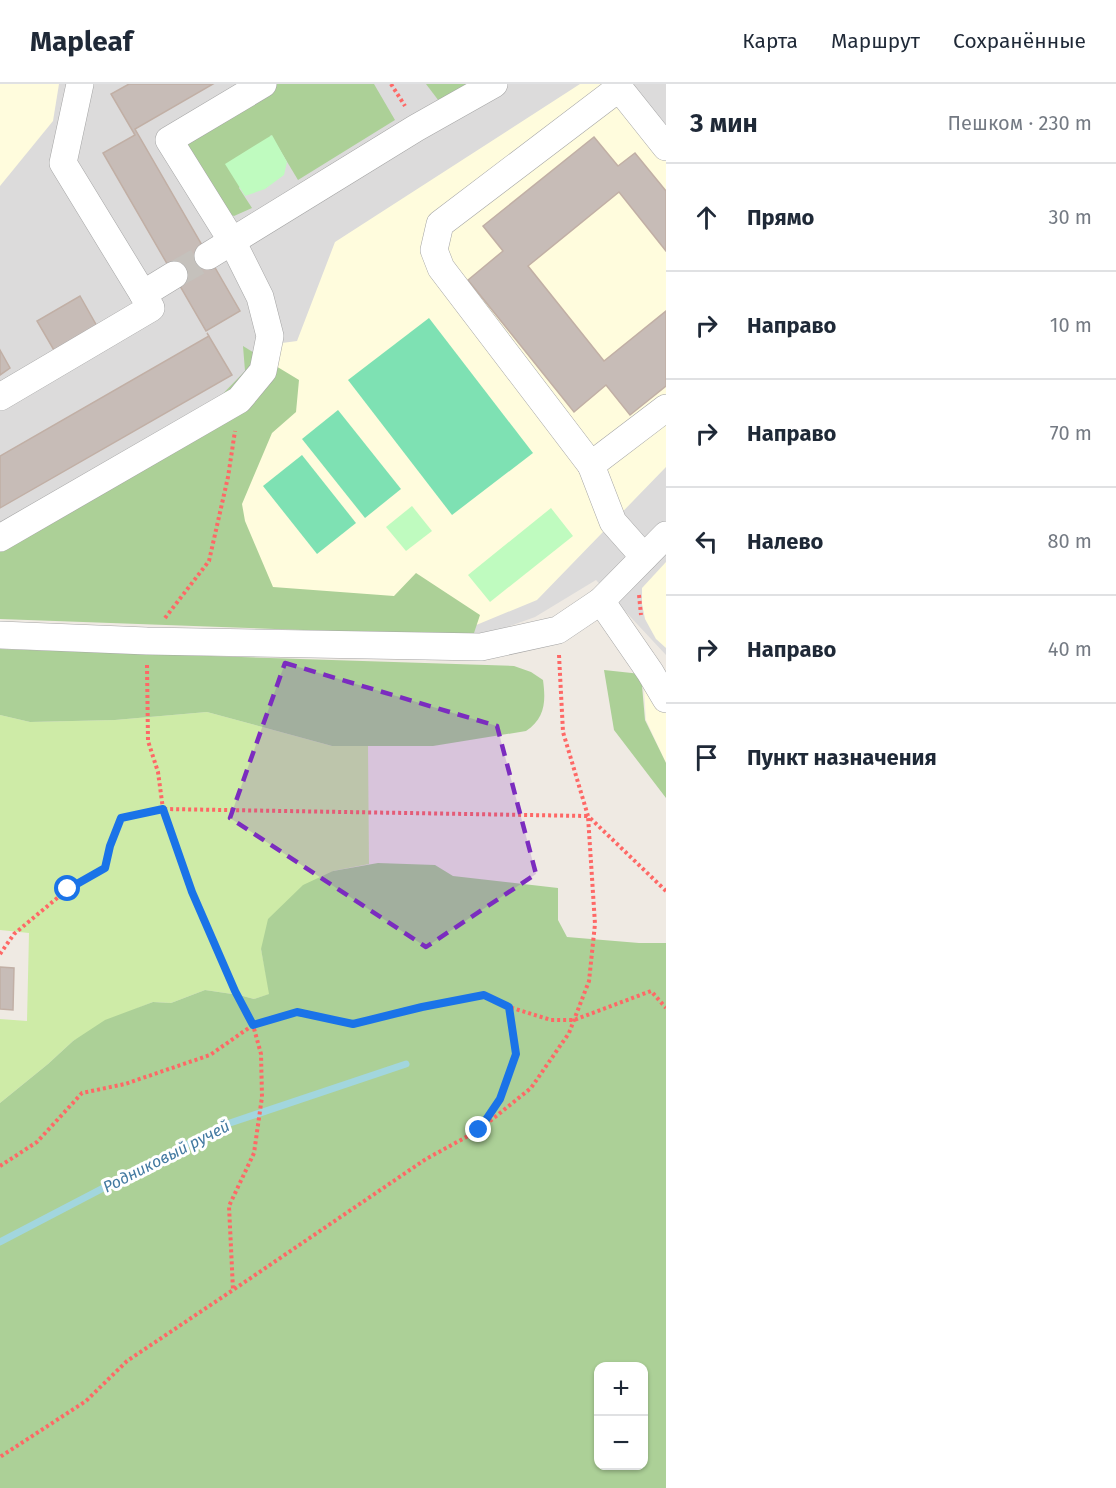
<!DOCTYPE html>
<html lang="ru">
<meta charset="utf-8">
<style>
body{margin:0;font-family:"Fira Sans",sans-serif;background:#f6f6f7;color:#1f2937}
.controls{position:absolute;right:18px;bottom:18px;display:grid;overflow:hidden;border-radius:12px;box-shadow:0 2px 4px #0004}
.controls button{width:54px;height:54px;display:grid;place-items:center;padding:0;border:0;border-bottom:2px solid #e0e1e3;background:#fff;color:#1f2937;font:30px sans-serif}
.stop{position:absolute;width:18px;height:18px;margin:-14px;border:4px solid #1a73e8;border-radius:50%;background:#fff}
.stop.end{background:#1a73e8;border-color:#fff;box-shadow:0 2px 6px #0008}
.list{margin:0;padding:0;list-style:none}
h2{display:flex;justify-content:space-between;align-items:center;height:78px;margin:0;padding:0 24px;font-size:26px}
h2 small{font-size:20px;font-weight:400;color:#747a83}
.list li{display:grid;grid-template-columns:39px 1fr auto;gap:18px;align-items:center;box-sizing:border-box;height:108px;padding:0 24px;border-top:2px solid #e0e1e3}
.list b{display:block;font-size:22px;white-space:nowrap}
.list em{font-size:20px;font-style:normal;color:#747a83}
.icon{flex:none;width:33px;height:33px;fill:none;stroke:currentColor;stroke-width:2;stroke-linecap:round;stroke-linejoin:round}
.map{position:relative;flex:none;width:666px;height:1404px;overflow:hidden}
header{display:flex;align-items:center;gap:36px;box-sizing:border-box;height:84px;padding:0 30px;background:#fff;border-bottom:2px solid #e0e1e3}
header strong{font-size:28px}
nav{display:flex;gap:33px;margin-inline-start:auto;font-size:21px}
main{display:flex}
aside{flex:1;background:#fff}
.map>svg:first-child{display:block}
</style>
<header>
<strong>Mapleaf</strong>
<nav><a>Карта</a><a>Маршрут</a><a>Сохранённые</a></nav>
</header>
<main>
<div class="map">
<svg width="666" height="1404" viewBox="0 0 666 1404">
<rect width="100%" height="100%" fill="#efeae3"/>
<path fill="#dcdbdb" d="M0,0h666v571l-70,-75 -61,37 -70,25 -465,-90z"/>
<g fill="#fffcdd">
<path d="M0,0h59l-6,37 -53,65z"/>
<path d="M580,0h51l35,45v338l-129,133 -68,28 -226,-22 -23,-52 62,-211 15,-2 38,-99z"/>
<path d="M666,478v86l-10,-9 -11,-20 -3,-15v-16z"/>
<path d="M643,587l23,2v90l-20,-43z"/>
</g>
<path fill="#ceeba7" d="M207,628l125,34h36l1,118 -36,7 -72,78 9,45 -16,5 -15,-4 -34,-5 -34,13 -18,-1 -15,6 -65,33 -25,23 -48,39v-84l27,2 2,-88 -29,-3v-215l30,7 85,-2z"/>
<g fill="#acd097" fill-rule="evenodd">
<path d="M274,0h100l21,36 -97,60 -27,-45 -32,53 13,20 -18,8 -22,-12 -35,-62z"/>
<path d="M426,0h63l-44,25z"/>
<path d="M243,262l56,34 -3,32 -24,21 -30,71 3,17 28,66 121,9 22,-23 64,42 -7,21 -473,-17v-69l170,-102 75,-77z"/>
<path d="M0,565l514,17 17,6 12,8c3,22 2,38 -17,51l-93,15h-101l-125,-34 -92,8 -85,2 -30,-7z"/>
<path d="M604,586l37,4 4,46 21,43v35l-52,-68z"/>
<path d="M378,779l57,2 18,11 105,12v32l9,17 72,6h27v545h-666v-385l48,-39 25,-23 32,-21 48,-18 18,1 34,-13 34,5 15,4 15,-5 -8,-45 7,-30 35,-34 30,-14zM598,1282h46v100h-46z"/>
</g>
<g fill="#bffbbf">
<path d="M272,51l15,27 -3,13 -19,14 -20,7 -20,-32z"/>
<path d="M412,422l20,25 -26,20 -20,-24z"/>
<path d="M551,424l22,28 -83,66 -22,-27z"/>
</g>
<g fill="#7ee1b3">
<path d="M429,234l104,135 -81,62 -104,-135z"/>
<path d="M338,326l63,79 -36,29 -63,-79z"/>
<path d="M302,371l54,68 -39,31 -54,-68z"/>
</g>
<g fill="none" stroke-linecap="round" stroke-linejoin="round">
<path stroke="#a2d6de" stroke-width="7" d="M0,1158l224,-117 182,-61"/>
</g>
<g fill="#c7bcb7" stroke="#c1afa5" stroke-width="1.5">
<path d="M129,0h84l-78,45 105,182 -34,20 -103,-178 32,-18 -24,-41z"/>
<path d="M594,53l24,29 17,-13 31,38v60l-47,-59 -91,74 76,95 62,-50v75l-36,29 -24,-30 -32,27 -106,-132 35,-29 -20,-25z"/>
<path d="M80,212l18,32 -43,24 -18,-31z"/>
<path d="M207,249l25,42 -232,133v-52l209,-120z"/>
<path d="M0,266l10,18 -10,7z"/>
<path d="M0,883l14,1 -1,42 -13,-1z"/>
</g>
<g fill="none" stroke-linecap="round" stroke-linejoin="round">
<path stroke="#c5c1bc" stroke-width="27" stroke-dasharray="27 14" stroke-linecap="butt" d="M174,191l34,-19"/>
<g stroke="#a5a5a5" stroke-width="28">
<g id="minor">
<path d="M80,0l-17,79 80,131"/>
<path d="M666,63l-47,-59 -179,136 -6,26 7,18 150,197 75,-57"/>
<path d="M208,172l208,-128 78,-44"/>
<path d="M0,313l151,-89 -8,-14 31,-19"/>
<path d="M591,381l22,57 31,35"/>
<path d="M0,454l239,-138 24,-29 7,-35 -10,-39 -28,-56 -63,-101 94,-56"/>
<path d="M601,517l49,71 16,27"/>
<path d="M0,551l147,6 334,6 77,-17 43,-29 65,-66"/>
</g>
</g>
<g stroke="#fe6866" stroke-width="4" stroke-dasharray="3 3" stroke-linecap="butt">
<path d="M391,0l14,22"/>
<path d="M639,511l2,20"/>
<path d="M165,534l44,-57 19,-84 7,-46"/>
<path d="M559,571l4,77 25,84 78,75"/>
<path d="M147,581l1,76 10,31 5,37 29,83 43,99 18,34 8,29 1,43 -8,56 -25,53 4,84"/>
<path d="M0,870l14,-20 54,-45 37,-21 5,-22 11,-28 42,-9 425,7 7,108 -6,57 -20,52 -38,55 -52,42 -53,29 -193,131 -106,71 -41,40 -86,56"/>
<path d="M482,1042l18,-27 16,-45 -7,-47"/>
<path d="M0,1082l37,-24 45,-49 43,-9 85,-29 43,-30 44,-13 56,12 69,-17 62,-12 25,12 42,13h23l77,-29 15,17"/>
</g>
<use href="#minor" stroke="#fff" stroke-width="27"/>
</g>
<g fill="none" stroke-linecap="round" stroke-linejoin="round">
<path stroke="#1a73e8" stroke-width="8" d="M68,805l37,-21 5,-22 11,-28 42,-9 29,83 43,99 18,34 44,-13 56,12 69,-17 62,-12 25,12 7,47 -16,45 -21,31"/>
</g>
<path fill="#7b2cbf" fill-opacity="0.2" stroke="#7b2cbf" stroke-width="4.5" stroke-dasharray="12 8" stroke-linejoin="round" d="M285,579l212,63 39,148 -110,73 -196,-129z"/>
<g text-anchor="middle" stroke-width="6" stroke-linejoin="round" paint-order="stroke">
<g font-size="16" font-style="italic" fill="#4279a0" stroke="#fff">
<text transform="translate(166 1072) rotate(-27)" y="6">Родниковый ручей</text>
</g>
</g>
</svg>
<div class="controls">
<button>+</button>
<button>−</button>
</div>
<div class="stop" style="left:68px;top:805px"></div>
<div class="stop end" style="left:479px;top:1046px"></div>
</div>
<aside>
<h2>3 мин<small>Пешком · 230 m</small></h2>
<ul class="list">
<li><svg class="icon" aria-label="ahead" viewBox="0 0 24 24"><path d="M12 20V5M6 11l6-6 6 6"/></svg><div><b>Прямо</b></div><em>30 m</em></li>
<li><svg class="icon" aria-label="right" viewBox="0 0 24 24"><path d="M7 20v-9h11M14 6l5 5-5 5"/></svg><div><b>Направо</b></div><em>10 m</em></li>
<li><svg class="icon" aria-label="right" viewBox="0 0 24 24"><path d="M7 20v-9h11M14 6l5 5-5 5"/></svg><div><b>Направо</b></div><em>70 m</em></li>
<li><svg class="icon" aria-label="left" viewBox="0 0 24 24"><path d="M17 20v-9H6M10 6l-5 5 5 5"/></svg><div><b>Налево</b></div><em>80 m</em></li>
<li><svg class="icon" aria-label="right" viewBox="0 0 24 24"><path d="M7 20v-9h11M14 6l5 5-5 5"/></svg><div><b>Направо</b></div><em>40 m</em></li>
<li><svg class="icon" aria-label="arrive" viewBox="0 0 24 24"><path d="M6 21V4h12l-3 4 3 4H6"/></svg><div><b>Пункт назначения</b></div></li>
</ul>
</aside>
</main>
